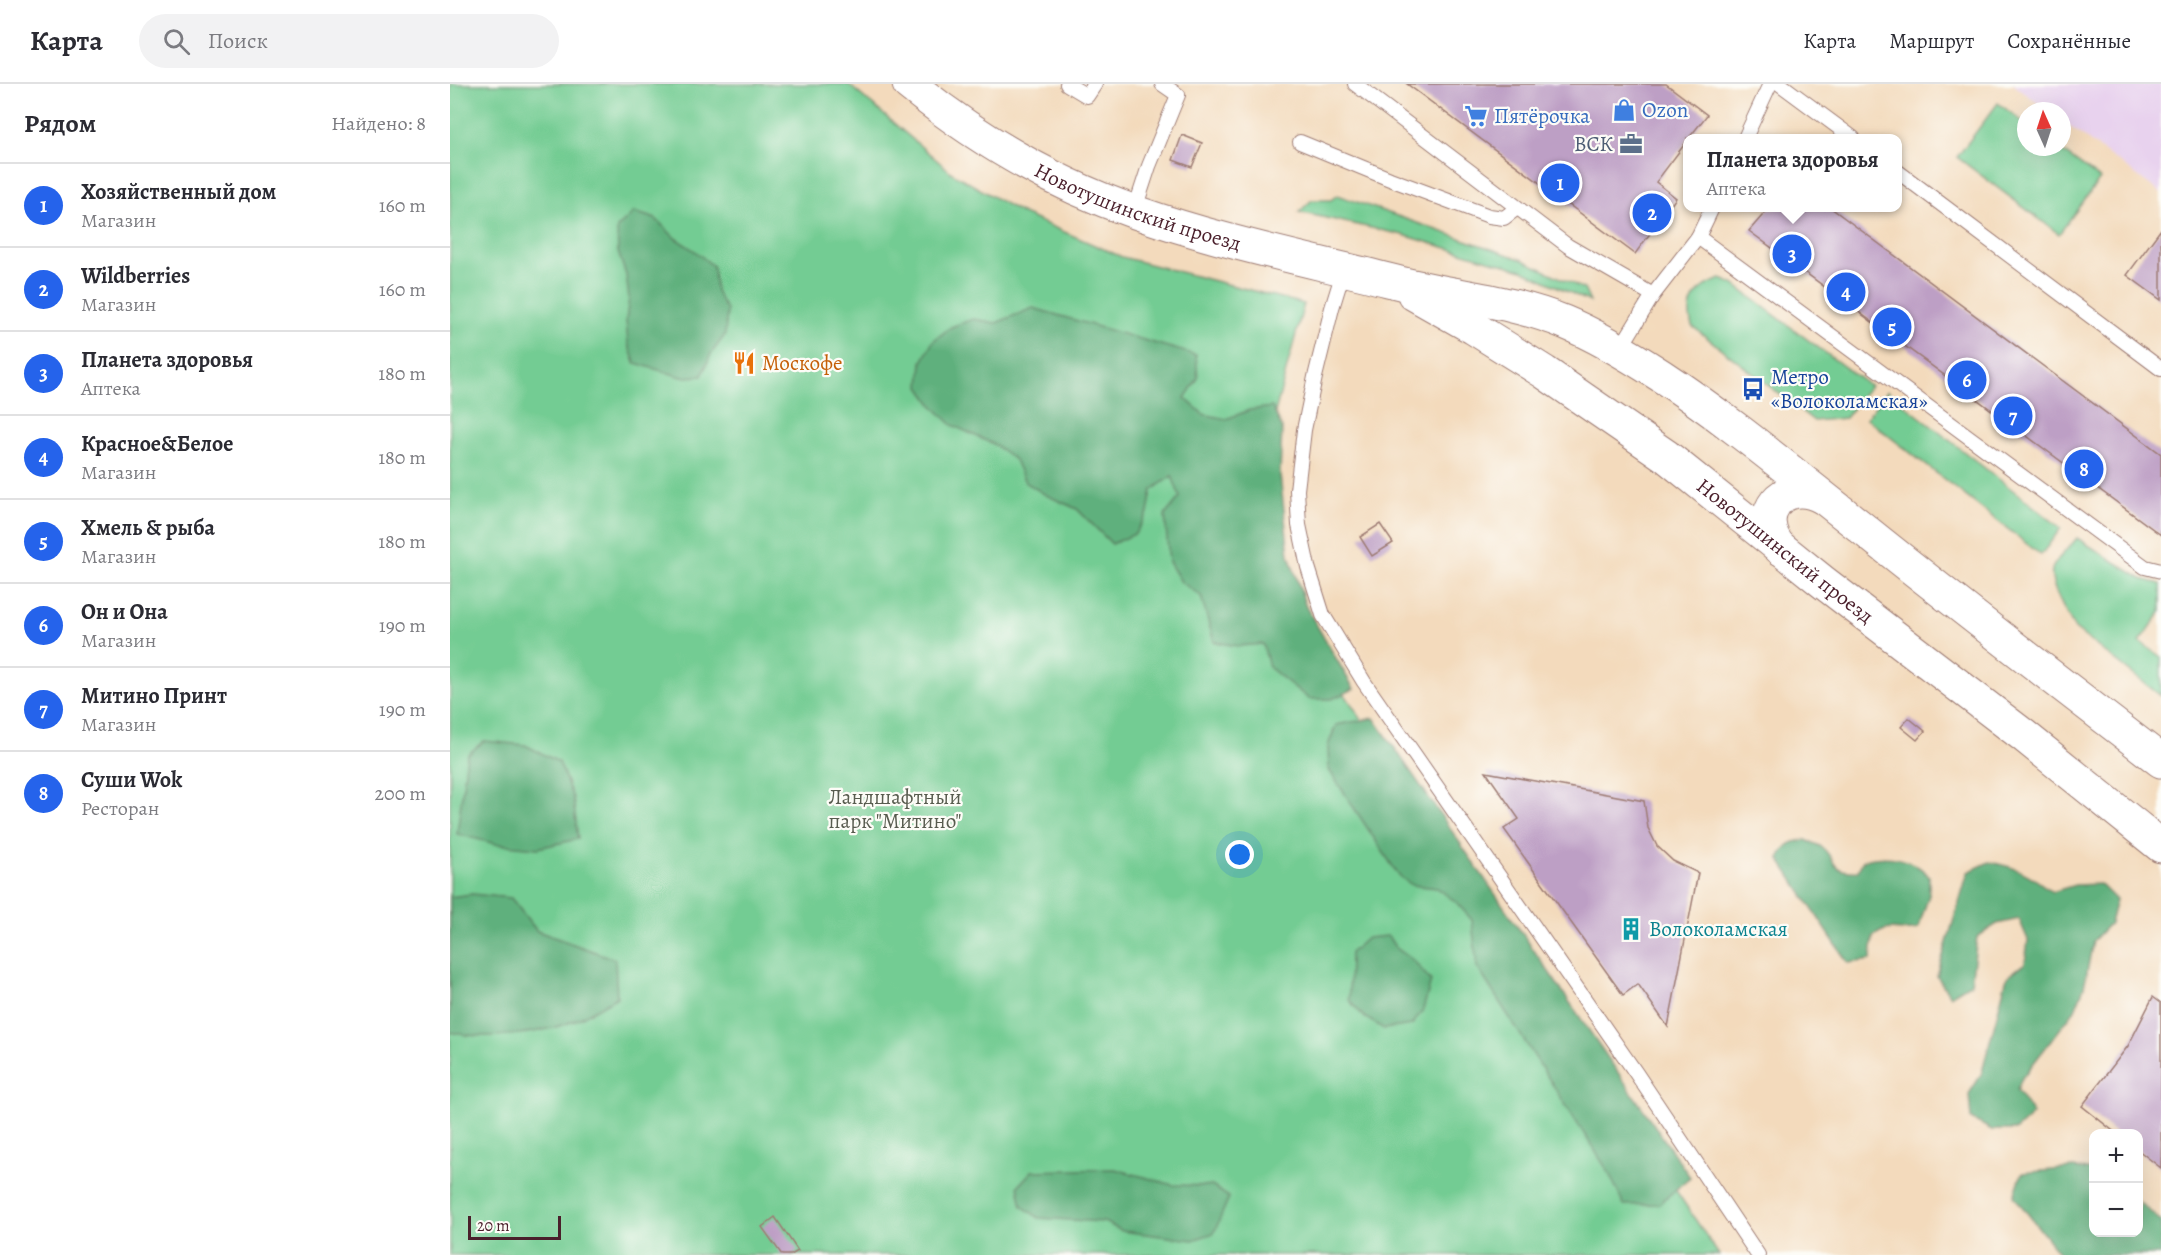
<!DOCTYPE html>
<html lang="ru">
<meta charset="utf-8">
<style>
body{margin:0;font-family:Alegreya,serif;background:#f2f2f3;color:#2b2b33}
.controls{position:absolute;right:18px;bottom:18px;display:grid;overflow:hidden;border-radius:12px;box-shadow:0 6px 24px #0002}
.controls button{width:54px;height:54px;display:grid;place-items:center;padding:0;border:0;border-bottom:2px solid #e1e1e2;background:#fff;color:#2b2b33;font:30px sans-serif}
.compass{position:absolute;left:1567px;top:18px;width:54px;height:54px;border-radius:50%;background:#fff;box-shadow:0 6px 24px #0002;rotate:357deg}
.scale{position:absolute;left:18px;bottom:15px;width:93px;box-sizing:border-box;padding-left:6px;border:3px solid #4a1f2b;border-top:0;font-size:16px;line-height:21px;white-space:nowrap;color:#4a1f2b;-webkit-text-stroke:4px #fdfcf7;paint-order:stroke}
.you{position:absolute;left:790px;top:771px;width:21px;height:21px;margin:-15px;border:4px solid #fff;border-radius:50%;background:#1a73e8;box-shadow:0 0 0 9px #1a73e833}
.badge{display:grid;place-items:center;width:39px;height:39px;border-radius:50%;background:#2563eb;color:#fff;font-size:20px;font-weight:700}
.pin{position:absolute;translate:-50% -50%;border:3px solid #fff;box-shadow:0 2px 6px #0006}
.popup{position:absolute;left:1233px;top:50px;width:219px;height:78px;box-sizing:border-box;display:grid;place-content:center;border-radius:12px;background:#fff;filter:drop-shadow(0 2px 4px #0005);font-size:20px;white-space:nowrap;color:#7c7c81}
.popup b{font-size:22px;color:#2b2b33}
.popup::after{content:'';position:absolute;left:50%;top:100%;margin-left:-12px;border:12px solid transparent;border-top-color:#fff}
.list{margin:0;padding:0;list-style:none}
h2{display:flex;justify-content:space-between;align-items:center;height:78px;margin:0;padding:0 24px;font-size:26px}
h2 small{font-size:20px;font-weight:400;color:#7c7c81}
.list li{display:grid;grid-template-columns:39px 1fr auto;gap:18px;align-items:center;box-sizing:border-box;height:84px;padding:0 24px;border-top:2px solid #e1e1e2}
.list b{display:block;font-size:22px;white-space:nowrap}
.list p{margin:0;font-size:20px;white-space:nowrap;color:#7c7c81}
.list em{font-size:20px;font-style:normal;color:#7c7c81}
.icon{flex:none;width:33px;height:33px;fill:none;stroke:currentColor;stroke-width:2;stroke-linecap:round;stroke-linejoin:round}
.map{position:relative;flex:none;width:1711px;height:1171px;overflow:hidden}
header{display:flex;align-items:center;gap:36px;box-sizing:border-box;height:84px;padding:0 30px;background:#fff;border-bottom:2px solid #e1e1e2}
header strong{font-size:28px}
nav{display:flex;gap:33px;margin-inline-start:auto;font-size:21px}
.search{width:420px;height:54px;background:#f2f2f3;display:flex;align-items:center;gap:15px;box-sizing:border-box;padding:0 21px;border-radius:33px;color:#7c7c81;font-size:22px}
main{display:flex}
aside{flex:1;background:#fff}
.map>svg:first-child{display:block}
</style>
<header>
<strong>Карта</strong>
<div class="search"><svg class="icon" aria-label="search" viewBox="0 0 24 24"><circle cx="10" cy="10" r="6"/><path d="M15 15l6 6"/></svg>Поиск</div>
<nav><a>Карта</a><a>Маршрут</a><a>Сохранённые</a></nav>
</header>
<main>
<aside>
<h2>Рядом<small>Найдено: 8</small></h2>
<ul class="list">
<li><span class="badge">1</span><div><b>Хозяйственный дом</b><p>Магазин</p></div><em>160 m</em></li>
<li><span class="badge">2</span><div><b>Wildberries</b><p>Магазин</p></div><em>160 m</em></li>
<li><span class="badge">3</span><div><b>Планета здоровья</b><p>Аптека</p></div><em>180 m</em></li>
<li><span class="badge">4</span><div><b>Красное&amp;Белое</b><p>Магазин</p></div><em>180 m</em></li>
<li><span class="badge">5</span><div><b>Хмель &amp; рыба</b><p>Магазин</p></div><em>180 m</em></li>
<li><span class="badge">6</span><div><b>Он и Она</b><p>Магазин</p></div><em>190 m</em></li>
<li><span class="badge">7</span><div><b>Митино Принт</b><p>Магазин</p></div><em>190 m</em></li>
<li><span class="badge">8</span><div><b>Суши Wok</b><p>Ресторан</p></div><em>200 m</em></li>
</ul>
</aside>
<div class="map">
<svg width="1711" height="1171" viewBox="0 0 1711 1171">
<rect width="100%" height="100%" fill="#fdfcf7"/>
<filter id="ink" filterUnits="userSpaceOnUse"><feTurbulence type="fractalNoise" baseFrequency=".0167" numOctaves="2"/><feDisplacementMap in="SourceGraphic" scale="12" xChannelSelector="R" yChannelSelector="G"/><feConvolveMatrix kernelMatrix="1 2 1 2 8 2 1 2 1" color-interpolation-filters="sRGB"/></filter>
<filter id="wash" filterUnits="userSpaceOnUse"><feTurbulence type="fractalNoise" baseFrequency=".008" numOctaves="4" result="noise"/><feDisplacementMap in="SourceGraphic" scale="24" xChannelSelector="R" yChannelSelector="G"/><feGaussianBlur stdDeviation="1.35" result="paint"/><feColorMatrix in="noise" values="0 0 0 0 0 0 0 0 0 0 0 0 0 0 0 0 0 1.4 0 .05"/><feComposite in="paint" operator="in"/></filter>
<g filter="url(#wash)">
<rect width="100%" height="100%" fill="#f3dabc"/>
<path fill="#e8d2ee" d="M1563,0h148v109l-99,-72v-10h-14z"/>
<g fill="#73cc93" stroke="#5e765f" stroke-width="1.5">
<path d="M0,0h398l104,89 71,41 99,43 182,47 -35,131 1,69 34,129 415,622h-1269z"/>
<path d="M1548,19l28,21v23h30l44,32 -41,55 -102,-77z"/>
<path d="M887,111l186,65 61,29 6,13 -68,-32 -119,-35 -104,-23 13,-12h19z"/>
<path d="M1271,195l12,5 137,102 -25,32 -31,3 -122,-95c-8,-25 7,-40 29,-47z"/>
<path d="M1437,307l174,137 -20,27 -175,-137z"/>
<path d="M1627,454l65,41 19,5v28l-21,30 21,15v39l-86,-67c-7,-13 -29,-48 -22,-62 5,-10 17,-20 24,-29z"/>
</g>
<g fill="#5eb07d" stroke="#546854" stroke-width="1.5">
<path d="M184,128l22,7 19,19 20,13 18,15 3,25 11,20 -2,24 -14,19 -9,22 -20,1 -47,-14 -7,-20 -2,-23 3,-22 -3,-23 -8,-23 -1,-24z"/>
<path d="M583,224l163,47 2,23 -13,20 18,16 23,5 24,-9 22,-3 10,21 -2,47 9,80 17,52 48,82 -22,10h-23l-40,-32 -6,-23 -25,2 -24,-4 -13,-46 -20,-14 -12,-20 -4,-47 15,-18 -8,-21 -20,14 -4,23 -13,21 -23,10 -35,-35 -31,-14 -21,-13 -10,-22 -20,-15 -43,-20 -18,-18 -14,-20 2,-25 11,-21 18,-14 22,-8 23,4z"/>
<path d="M924,634l316,459 -31,27 -35,1 -16,-34 -131,-204 -5,-47 -16,-18 -19,-14 -25,-3 -13,-9 -70,-106 -1,-24 8,-21z"/>
<path d="M34,657l41,4 34,17 14,36 5,41 -40,9 -42,-4 -39,-10 10,-79z"/>
<path d="M1356,756c4,2 10,4 14,6 18,12 7,27 38,25l5,-11c26,-6 48,-3 66,16v19l-11,34c-19,5 -27,-7 -45,8l-2,23 -23,3 -69,-104c6,-14 12,-18 27,-19z"/>
<path d="M1539,778c28,5 41,12 63,30l23,-7 25,-1 16,16 -6,23 -17,18 -9,46 -9,23 -53,68 -5,12 16,24 -17,16h-24l-21,-11 -2,-25 12,-19 26,-98 18,-14 3,-23 -9,-21 -22,5 -20,13 -6,46 -21,13 -13,-20 31,-104z"/>
<path d="M22,810l39,4 26,33 78,28 2,38c-12,7 -25,15 -37,21 -33,16 -95,23 -130,14v-135z"/>
<path d="M938,852l7,11 19,14 17,20 -8,29 -11,15 -28,4 -20,-12 -15,-17 1,-47 17,-15z"/>
<path d="M1623,1084l20,3 1,61h44l1,-30 22,19v34h-101l-46,-59 8,-23z"/>
<path d="M665,1085l58,16 39,1 17,11 -15,36 -21,7 -71,-9 -18,-9 -65,-4 -17,-12 -4,-20 14,-15z"/>
</g>
<g id="blocks">
<g fill="#bd9fc5">
<path d="M957,0h259l41,31 -18,23h-2v3l-31,41 20,16 -41,56z"/>
<path d="M732,51l20,8 -10,24 -19,-7z"/>
<path d="M1319,124h62l330,246v81l-412,-304z"/>
<path d="M1711,145v71l-34,-25z"/>
<path d="M930,440l13,19 -21,13 -12,-19z"/>
<path d="M1459,634l16,13 -8,9 -16,-13z"/>
<path d="M1036,688l158,29 4,27 9,18 16,15 25,12 -30,154 -30,-43 -15,11 -119,-166 15,-10z"/>
<path d="M1703,913l8,6v165l-23,-18v-16h-21l-35,-28 46,-60z"/>
<path d="M325,1133l23,34 -7,4h-9l-20,-28z"/>
</g>
</g>
</g>
<g filter="url(#ink)">
<use href="#blocks" fill-opacity="0" stroke="#9e7c74" stroke-width="1.5"/>
<g fill="none" stroke-linecap="round" stroke-linejoin="round">
<g stroke="#9e7c74" stroke-width="16">
<g id="lane">
<path d="M617,0l20,12 8,-12"/>
<path d="M905,0l213,162 85,49"/>
<path d="M1330,0l73,54"/>
<path d="M1295,54l25,-54"/>
<path d="M850,58l90,37 99,37 15,2 13,-10"/>
<path d="M1447,87l264,198"/>
<path d="M684,128l15,-46 29,-71 -16,-11"/>
<path d="M1248,153l447,330 16,4"/>
<path d="M894,185l-12,39 -17,69 -11,53 -7,60 2,35 9,42 15,48 41,67 272,391 122,182"/>
<path d="M1170,265l33,-54 45,-58 14,-29"/>
</g>
</g>
<g stroke="#9e7c74" stroke-width="35">
<g id="secondary">
<path id="s1" d="M459,0c68,55 143,99 226,128 82,29 169,47 253,68 59,16 119,19 176,42 34,14 65,33 96,53 69,45 132,98 197,149 100,81 202,158 304,237"/>
<path id="s2" d="M964,210l60,34 70,44 122,84 157,126 200,153 138,111"/>
<path d="M1331,465c-30,-34 2,-73 41,-52"/>
</g>
</g>
<use href="#lane" stroke="#fff" stroke-width="14"/>
<use href="#secondary" stroke="#fff" stroke-width="33"/>
</g>
</g>
<defs>
<g id="shop-bare" transform="scale(1.8)"><path d="M-5-2.5h2.3a2.7 3.5 0 0 1 5.4 0H5L5.5 6h-11ZM-1.5-2.5h3a1.5 2.3 0 0 0-3 0Z" fill="#3f7fe0" stroke="#fdfcf7" stroke-width="2.5" paint-order="stroke"/></g>
<g id="supermarket-bare" transform="scale(1.8)"><path d="M-6-5.5h2.5l.6 2H6L4.5 2H-2.5L-4.4-4H-6ZM-1.5 3.2a1.3 1.3 0 1 0 .1 0ZM3 3.2a1.3 1.3 0 1 0 .1 0Z" fill="#3f7fe0" stroke="#fdfcf7" stroke-width="2.5" paint-order="stroke"/></g>
<g id="office-bare" transform="scale(1.8)"><path d="M-6-3h4V-5.5h4V-3h4V5H-6ZM-1-4.5V-3h2v-1.5ZM-6 0V1H6V0Z" fill="#5c6f8a" stroke="#fdfcf7" stroke-width="2.5" paint-order="stroke"/></g>
<g id="restaurant-bare" transform="scale(1.8)"><path d="M-5-6h1v4h1v-4h1v4h1v-4h1v5L-1.5 .5V6h-2V.5L-5-1ZM5-6V6H3V1.5H1.5Q1.5-4 5-6Z" fill="#e8710a" stroke="#fdfcf7" stroke-width="2.5" paint-order="stroke"/></g>
<g id="bus-bare" transform="scale(1.8)"><path d="M-5-6H5V4H4V6H2V4H-2V6H-4V4H-5ZM-3.5-4V0h7V-4ZM-3.5 1.2v1.5H-2V1.2ZM2 1.2v1.5H3.5V1.2Z" fill="#1a4fb4" stroke="#fdfcf7" stroke-width="2.5" paint-order="stroke"/></g>
<g id="building-bare" transform="scale(1.8)"><path d="M-4-6H4V6H1V3H-1V6H-4ZM-2.5-4.3h1.7v1.8h-1.7ZM.8-4.3h1.7v1.8H.8ZM-2.5-1h1.7V.8h-1.7ZM.8-1h1.7V.8H.8Z" fill="#0f9aa8" stroke="#fdfcf7" stroke-width="2.5" paint-order="stroke"/></g>
</defs>
<g fill-rule="evenodd">
<use href="#shop-bare" x="1174" y="26"/>
<use href="#supermarket-bare" x="1026" y="32"/>
<use href="#office-bare" x="1181" y="60"/>
<use href="#restaurant-bare" x="294" y="279"/>
<use href="#bus-bare" x="1303" y="305"/>
<use href="#building-bare" x="1181" y="845"/>
</g>
<g text-anchor="middle" stroke-width="4.5" stroke-linejoin="round" paint-order="stroke">
<g font-size="21" fill="#366cbe" stroke="#fdfcf7" text-anchor="start">
<text x="1192" y="33">Ozon</text>
<text x="1044" y="39">Пятёрочка</text>
</g>
<g font-size="21" fill="#4e5e75" stroke="#fdfcf7" text-anchor="end">
<text x="1163" y="67">ВСК</text>
</g>
<g font-size="21" fill="#4a1f2b" stroke="#fdfcf7">
<text dy="7" stroke="none"><textPath href="#s1" startOffset="262">Новотушинский проезд</textPath></text>
<text dy="7" stroke="none"><textPath href="#s2" startOffset="452">Новотушинский проезд</textPath></text>
</g>
<g font-size="21" fill="#c56008" stroke="#fdfcf7" text-anchor="start">
<text x="312" y="286">Москофе</text>
</g>
<g font-size="21" fill="#164399" stroke="#fdfcf7" text-anchor="start">
<text x="1321" y="300">Метро<tspan x="1321" dy="24">«Волоколамская»</tspan></text>
</g>
<g font-size="21" fill="#585c4f" stroke="#fdfcf7">
<text x="445" y="720">Ландшафтный<tspan x="445" dy="24">парк "Митино"</tspan></text>
</g>
<g font-size="21" fill="#0d838f" stroke="#fdfcf7" text-anchor="start">
<text x="1199" y="852">Волоколамская</text>
</g>
</g>
</svg>
<div class="controls">
<button>+</button>
<button>−</button>
</div>
<svg class="compass" viewBox="-18 -18 36 36"><path d="M0-13l5 13h-10z" fill="#e53935"/><path d="M0 13l5-13h-10z" fill="#7c7c81"/></svg>
<div class="scale">20 m</div>
<div class="you"></div>
<div class="pin badge" style="left:1110px;top:99px">1</div>
<div class="pin badge" style="left:1202px;top:129px">2</div>
<div class="pin badge" style="left:1342px;top:170px">3</div>
<div class="popup"><b>Планета здоровья</b>Аптека</div>
<div class="pin badge" style="left:1396px;top:208px">4</div>
<div class="pin badge" style="left:1442px;top:243px">5</div>
<div class="pin badge" style="left:1517px;top:296px">6</div>
<div class="pin badge" style="left:1563px;top:332px">7</div>
<div class="pin badge" style="left:1634px;top:385px">8</div>
</div>
</main>
